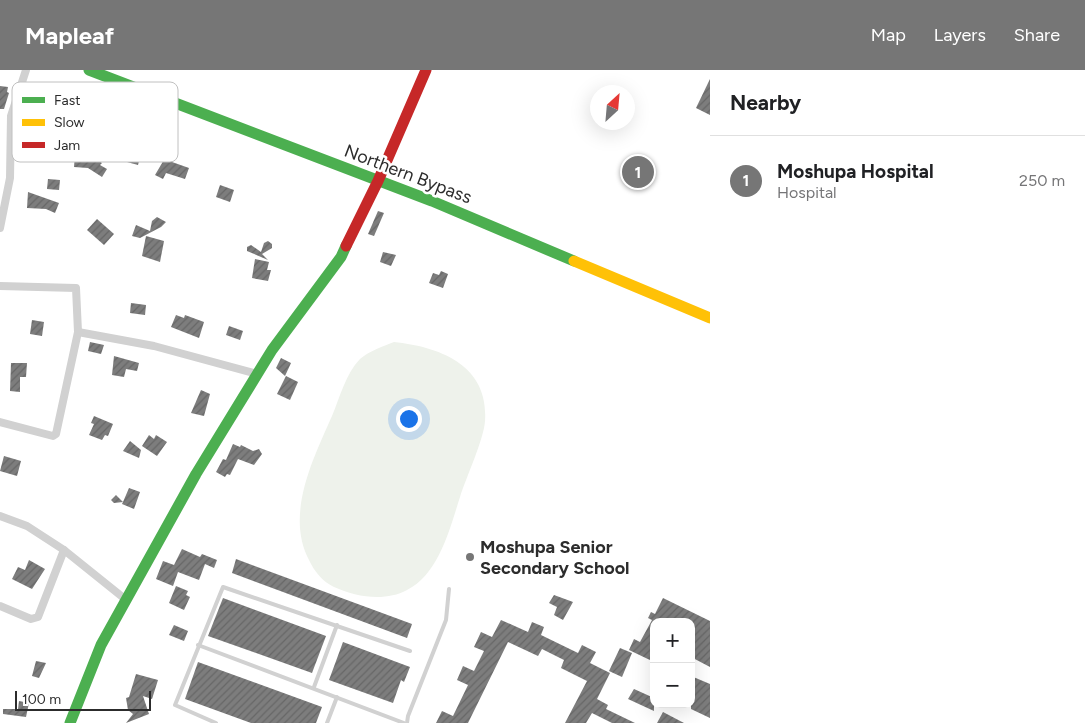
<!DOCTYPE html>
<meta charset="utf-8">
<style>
body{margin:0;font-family:Figtree,sans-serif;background:#f2f2f2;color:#202124}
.controls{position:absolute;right:15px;bottom:15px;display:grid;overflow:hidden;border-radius:10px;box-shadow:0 5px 20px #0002}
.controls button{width:45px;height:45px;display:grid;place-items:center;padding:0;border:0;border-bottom:1px solid #e0e0e0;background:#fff;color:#202124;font:25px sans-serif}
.compass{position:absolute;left:590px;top:15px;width:45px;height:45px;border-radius:50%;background:#fff;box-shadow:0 5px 20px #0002;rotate:26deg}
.scale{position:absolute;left:15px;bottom:12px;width:136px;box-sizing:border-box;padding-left:5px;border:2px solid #2c2c2c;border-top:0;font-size:14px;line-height:18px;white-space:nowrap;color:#2c2c2c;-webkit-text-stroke:4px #fff;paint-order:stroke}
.you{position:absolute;left:408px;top:348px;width:18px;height:18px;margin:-12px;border:4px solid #fff;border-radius:50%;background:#1a73e8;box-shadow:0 0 0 8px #1a73e833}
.badge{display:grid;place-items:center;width:32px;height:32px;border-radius:50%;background:#767676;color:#fff;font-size:16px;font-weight:700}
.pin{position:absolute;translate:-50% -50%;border:2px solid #fff;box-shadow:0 1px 5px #0006}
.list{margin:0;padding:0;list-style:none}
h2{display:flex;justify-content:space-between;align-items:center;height:65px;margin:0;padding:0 20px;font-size:21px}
h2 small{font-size:16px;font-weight:400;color:#757577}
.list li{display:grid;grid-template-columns:32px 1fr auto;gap:15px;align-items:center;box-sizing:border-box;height:90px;padding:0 20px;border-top:1px solid #e0e0e0}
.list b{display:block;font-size:19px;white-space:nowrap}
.list p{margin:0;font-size:16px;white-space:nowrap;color:#757577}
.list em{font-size:16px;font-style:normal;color:#757577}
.map{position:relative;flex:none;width:710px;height:653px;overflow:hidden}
header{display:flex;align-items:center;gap:30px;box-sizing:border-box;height:70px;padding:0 25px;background:#767676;color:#fff}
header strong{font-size:24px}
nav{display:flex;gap:28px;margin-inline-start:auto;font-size:18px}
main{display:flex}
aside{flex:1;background:#fff}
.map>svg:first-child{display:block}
</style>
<header>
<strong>Mapleaf</strong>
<nav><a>Map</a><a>Layers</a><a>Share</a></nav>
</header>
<main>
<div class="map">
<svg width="710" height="653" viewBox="0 0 710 653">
<defs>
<pattern id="building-hatch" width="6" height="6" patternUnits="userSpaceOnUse" patternTransform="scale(1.25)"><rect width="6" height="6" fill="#7d7d7d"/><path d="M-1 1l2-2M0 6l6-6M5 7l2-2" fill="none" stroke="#676767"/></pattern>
</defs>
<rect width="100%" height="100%" fill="#fff"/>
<path fill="#eef2eb" d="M394,272c46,5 95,23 91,79 -1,18 -19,57 -25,76 -10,31 -21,77 -53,93 -22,12 -51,7 -73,-3 -11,-5 -20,-16 -25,-27 -24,-45 4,-101 23,-144 8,-19 14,-43 28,-57 9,-8 24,-13 34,-17z"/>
<g fill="url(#building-hatch)">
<path d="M710,9v36l-14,-7z"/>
<path d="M0,16l8,1 -1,5 2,1 -5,16h-4z"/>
<path d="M96,41l14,6 -3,6 4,1 -6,13 -5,-3 -3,8 -7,-3 -1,15 13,9 -2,2 7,4 -5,8 -14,-9 -14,-1 2,-25 6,1z"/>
<path d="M134,81l7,2 -3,12 -11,-3 2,-10z"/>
<path d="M168,83l4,2v7l17,6 -4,11 -19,-6 -3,6 -8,-4z"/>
<path d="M48,109l12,1 -1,10 -12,-1z"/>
<path d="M220,115l14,5 -4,12 -14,-5z"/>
<path d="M28,122l31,11 -4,10 -9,-4 -19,-1z"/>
<path d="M378,141l6,2 -10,23 -6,-2z"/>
<path d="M157,147l9,5 -5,5 -21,11 -8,-2 4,-11 14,6 2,-10z"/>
<path d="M97,149l17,15 -10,11 -17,-15z"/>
<path d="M146,166l18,5 -4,21 -18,-6z"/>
<path d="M268,171l4,3v4l-10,6 6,6 -21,-9v-4l4,-2 10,7 3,-9z"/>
<path d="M383,182l13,3 -5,11 -11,-4z"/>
<path d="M255,189l14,3 -2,8h4l-3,11 -16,-3z"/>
<path d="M441,201l7,3 -5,14 -14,-5 4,-10 6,2z"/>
<path d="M131,233l15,2 -1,10 -15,-2z"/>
<path d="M176,245l8,3 1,-3 19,7 -5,16 -28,-11z"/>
<path d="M32,250l12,2 -2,14 -12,-2z"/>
<path d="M229,256l14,5 -3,9 -14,-5z"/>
<path d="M90,272l14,3 -3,9 -13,-3z"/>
<path d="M114,286l25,7 -2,8 -11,-2 -2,8 -12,-2z"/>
<path d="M281,288l10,5 -6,13 -9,-8z"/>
<path d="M11,293h16l-1,14h-6v15l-10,-1z"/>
<path d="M286,306l12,6 -8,18 -13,-6z"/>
<path d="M201,320l9,4 -6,22 -13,-3z"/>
<path d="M94,346l19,8 -5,12 -3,-1 -3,5 -13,-5 5,-11 -3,-1z"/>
<path d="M149,365l5,4 2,-4 11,7 -10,14 -15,-10z"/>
<path d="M130,371l11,9 -2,8 -16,-7z"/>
<path d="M233,374l7,3 1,-2 12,6 6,-2 3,5 -8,11 -16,-6 -8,16 -3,-1 -2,3 -9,-5 7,-13 3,1z"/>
<path d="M4,386l17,5 -4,15 -17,-5z"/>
<path d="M129,418l11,4 -6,17 -12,-5 1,-2 -9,1 -3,-3 5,-5 7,7z"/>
<path d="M182,479l18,8 2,-3 15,6 -3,8 -9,-4 -6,16 -21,-8 -5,14 -17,-7 7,-18 11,4z"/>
<path d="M236,489l176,65 -5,14 -175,-65z"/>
<path d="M29,490l16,9 -13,20 -20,-10 6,-12 7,3z"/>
<path d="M176,516l12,5 -2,4 4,2 -6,13 -15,-7z"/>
<path d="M554,525l19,7 -10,18 -9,-5 3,-8 -8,-4z"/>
<path d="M223,528l103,38 -14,37 -104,-37z"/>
<path d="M663,528l47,23v46l-19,-10v-35l-37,-1 -2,40 -23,-11 5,-11 6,3 12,-22 -4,-2 3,-6 4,2z"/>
<path d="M501,550l27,12 4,-10 12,5 -3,8 37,18 4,-8 14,7 -6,11 20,10 -13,26 11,6 -2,4 29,14h-23l-20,-10 -6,10h-21l22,-42 -26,-13 3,-8 -22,-11 -4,7 -30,-14 -40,81h-32l6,-12 11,5 15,-31 -11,-5 6,-14 11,5 10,-20 -10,-4 7,-15 11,5z"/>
<path d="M174,555l14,6 -4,10 -15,-6z"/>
<path d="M343,572l67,25 -6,15 -3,-2 -8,23 -64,-23z"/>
<path d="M620,578l12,5 -10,24 -13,-6z"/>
<path d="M36,591l10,2 -7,15 -7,-2z"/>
<path d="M198,592l124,45 -6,16h-65l-66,-24z"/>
<path d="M136,604l22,6 -6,19 -9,-3 6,18 -23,9 7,-9 -5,-4 -2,-12 3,-1z"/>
<path d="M691,606l19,8v34l-19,-9z"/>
<path d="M634,619l20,9v13l-26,-12z"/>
<path d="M19,631l10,2 -3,14 -23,-3v-5h15z"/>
<path d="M663,642l21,11h-27z"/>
</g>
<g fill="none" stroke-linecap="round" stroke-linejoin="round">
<g stroke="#d1d1d1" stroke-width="4">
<path d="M198,575l206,78"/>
<path d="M314,617l23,-62"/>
<path d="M216,653l-41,-18 48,-118 187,64"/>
<path d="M327,653l10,-26"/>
<path d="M407,653l1,-7 38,-96 3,-31"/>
</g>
<g stroke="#d1d1d1" stroke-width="8">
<path d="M0,158l10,-50 1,-62 15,-46"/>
<path d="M0,216l76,2 2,44"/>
<path d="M0,352l53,14 3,-2 22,-102 76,14 103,28"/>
<path d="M0,446l27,10 37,24"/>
<path d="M0,536l31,13 7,-2 26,-67 61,49"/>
</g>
<g stroke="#4caf50" stroke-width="11">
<path d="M89,0l343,131 142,60"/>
<path d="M70,653l31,-78 95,-171 76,-124 69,-93 5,-11"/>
</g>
<path stroke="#ffc107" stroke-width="11" d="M574,191l136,57"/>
<path stroke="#c62828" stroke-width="11" d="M346,176l32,-65 48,-111"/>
</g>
<circle fill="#767676" stroke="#fff" stroke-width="2" cx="470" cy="487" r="5"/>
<g text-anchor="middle" stroke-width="5" stroke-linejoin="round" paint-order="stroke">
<g font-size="18" fill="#2c2c2c" stroke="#fff">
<text transform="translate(408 104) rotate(21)" y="6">Northern Bypass</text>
</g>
<g font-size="18" font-weight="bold" fill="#2c2c2c" stroke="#fff" text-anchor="start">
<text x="480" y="483">Moshupa Senior<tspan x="480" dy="21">Secondary School</tspan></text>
</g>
</g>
<rect x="12" y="12" width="166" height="80" rx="8" fill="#fff" stroke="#c0c0c0" stroke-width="1"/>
<rect x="22" y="27" width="23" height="6" fill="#4caf50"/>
<rect x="22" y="49" width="23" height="7" fill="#ffc107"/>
<rect x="22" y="72" width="23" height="6" fill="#c62828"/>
<g font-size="14" fill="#2c2c2c">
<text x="54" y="35">Fast</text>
<text x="54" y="57">Slow</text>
<text x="54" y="80">Jam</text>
</g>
</svg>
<div class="controls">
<button>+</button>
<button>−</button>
</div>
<svg class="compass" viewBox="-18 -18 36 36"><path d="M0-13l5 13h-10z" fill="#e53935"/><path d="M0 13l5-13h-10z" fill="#757577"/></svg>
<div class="scale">100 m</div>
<div class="you"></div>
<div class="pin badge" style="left:638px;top:102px">1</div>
</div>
<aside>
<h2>Nearby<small></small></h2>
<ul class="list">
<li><span class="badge">1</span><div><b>Moshupa Hospital</b><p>Hospital</p></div><em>250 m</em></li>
</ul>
</aside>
</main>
